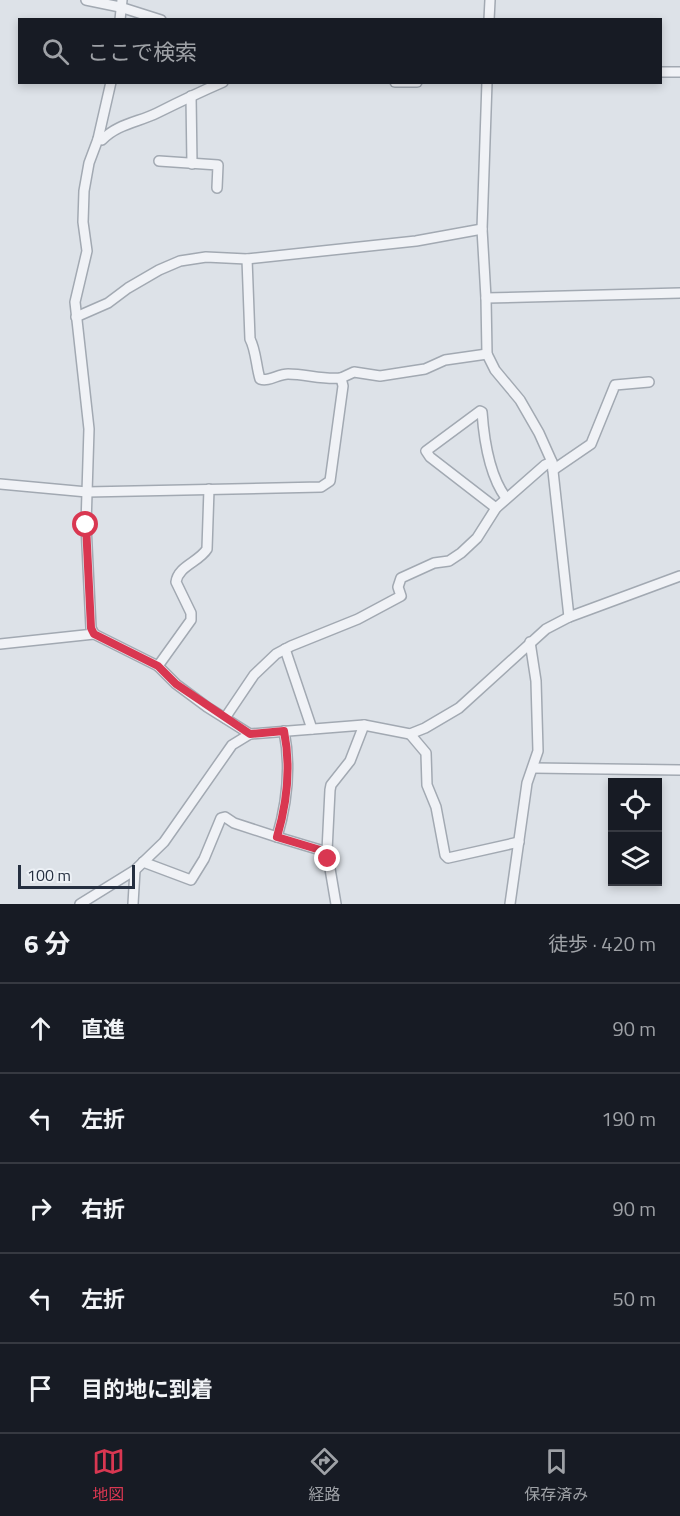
<!DOCTYPE html>
<html lang="ja">
<meta charset="utf-8">
<style>
body{margin:0;font-family:"Titillium Web","Noto Sans JP",sans-serif;background:#20242c;color:#f1f3f6}
.controls{position:absolute;right:18px;bottom:18px;display:grid;overflow:hidden;border-radius:0px;box-shadow:0 3px 9px #0003}
.controls button{width:54px;height:54px;display:grid;place-items:center;padding:0;border:0;border-bottom:2px solid #363941;background:#171b24;color:#f1f3f6;font:30px sans-serif}
.scale{position:absolute;left:18px;bottom:15px;width:117px;box-sizing:border-box;padding-left:6px;border:3px solid #252f40;border-top:0;font-size:16px;line-height:21px;white-space:nowrap;color:#252f40;-webkit-text-stroke:4px #edf1f6;paint-order:stroke}
.stop{position:absolute;width:18px;height:18px;margin:-14px;border:4px solid #d93751;border-radius:50%;background:#fff}
.stop.end{background:#d93751;border-color:#fff;box-shadow:0 2px 6px #0008}
.list{margin:0;padding:0;list-style:none}
h2{display:flex;justify-content:space-between;align-items:center;height:78px;margin:0;padding:0 24px;font-size:26px}
h2 small{font-size:20px;font-weight:400;color:#9ea1a6}
.list li{display:grid;grid-template-columns:39px 1fr auto;gap:18px;align-items:center;box-sizing:border-box;height:90px;padding:0 24px;border-top:2px solid #363941}
.list b{display:block;font-size:22px;white-space:nowrap}
.list em{font-size:20px;font-style:normal;color:#9ea1a6}
.icon{flex:none;width:33px;height:33px;fill:none;stroke:currentColor;stroke-width:2;stroke-linecap:round;stroke-linejoin:round}
.map{position:relative;flex:none;width:680px;height:904px;overflow:hidden}
.search{position:absolute;background:#171b24;box-shadow:0 3px 9px #0003;left:18px;right:18px;top:18px;height:66px;display:flex;align-items:center;gap:15px;box-sizing:border-box;padding:0 21px;border-radius:0px;color:#9ea1a6;font-size:22px}
.sheet{height:528px;background:#171b24}
nav{display:flex;justify-content:space-around;align-items:center;box-sizing:border-box;height:84px;border-top:2px solid #363941;background:#171b24;font-size:16px;color:#9ea1a6}
nav a{display:grid;justify-items:center;gap:3px}
nav .on{color:#d93751}
.map>svg:first-child{display:block}
</style>
<div class="map">
<svg width="680" height="904" viewBox="0 0 680 904">
<rect width="100%" height="100%" fill="#dde2e8"/>
<g fill="none" stroke-linecap="round" stroke-linejoin="round">
<g stroke="#a2a9b2" stroke-width="12">
<g id="minor">
<path d="M86,0l34,7 41,13"/>
<path d="M120,20l2,-20"/>
<path d="M489,20l1,-20"/>
<path d="M660,72h20"/>
<path d="M395,82h22"/>
<path d="M487,82l-5,147 4,69 1,56 8,16 25,30 19,33 13,29 17,155"/>
<path d="M191,96l1,68"/>
<path d="M98,139l4,1c15,-16 37,-18 55,-27 22,-11 43,-21 66,-31"/>
<path d="M159,161l59,4 -1,23"/>
<path d="M247,259l3,80c6,11 6,27 10,40 9,3 18,-5 28,-5 18,0 35,6 53,4"/>
<path d="M486,298l194,-5"/>
<path d="M76,317l32,-14 20,-15 31,-18 21,-9 26,-4 41,2 169,-18 66,-12"/>
<path d="M553,470l38,-26 24,-59 34,-3"/>
<path d="M0,484l87,8 234,-5 9,-6 13,-95 -2,-8 13,-6 26,4 45,-7 20,-9 42,-6"/>
<path d="M496,508l-66,-51 -4,-6 54,-40 2,1c2,28 7,63 24,86"/>
<path d="M94,634l-3,-6 -5,-103 3,-96 -14,-127 12,-51 -4,-29 1,-31 5,-28 9,-24 13,-57"/>
<path d="M0,644l94,-10 64,32 18,18 31,23 43,27"/>
<path d="M285,649l27,80"/>
<path d="M158,666l33,-46v-7l-15,-31c2,-16 23,-20 31,-33l2,-60"/>
<path d="M225,718l29,-43 22,-21 15,-8 67,-27 43,-23 -3,-9 3,-9 33,-15 15,-2 12,-8 16,-15 19,-30 49,-43 7,-3"/>
<path d="M410,734l16,19 1,32 9,22 9,48 3,3 71,-16"/>
<path d="M533,768l147,2"/>
<path d="M277,837l50,15"/>
<path d="M143,862l48,18 13,-21 17,-41 4,-1 9,6 43,14c10,-34 14,-71 7,-106"/>
<path d="M80,904l55,-34 29,-28 68,-97 18,-11 114,-9 46,9 15,-6 34,-20 87,-79 23,-12 111,-41"/>
<path d="M133,904l2,-34"/>
<path d="M336,904l-9,-53 3,-61 1,-5 19,-24 14,-36"/>
<path d="M510,904l17,-121 11,-32 -2,-70 -6,-39"/>
</g>
</g>
<use href="#minor" stroke="#f0f2f6" stroke-width="9"/>
</g>
<g fill="none" stroke-linecap="round" stroke-linejoin="round">
<path stroke="#d93751" stroke-width="8" d="M86,525l5,103 3,6 64,32 18,18 74,50 34,-3c7,35 3,72 -7,106l50,15 1,7"/>
</g>
</svg>
<div class="controls">
<button><svg class="icon" aria-label="locate" viewBox="0 0 24 24"><circle cx="12" cy="12" r="6"/><path d="M12 2v4M12 18v4M2 12h4M18 12h4"/></svg></button>
<button><svg class="icon" aria-label="layers" viewBox="0 0 24 24"><path d="M12 4l9 5-9 5-9-5zM3 14l9 5 9-5"/></svg></button>
</div>
<div class="scale">100 m</div>
<div class="stop" style="left:86px;top:525px"></div>
<div class="stop end" style="left:328px;top:859px"></div>
<div class="search"><svg class="icon" aria-label="search" viewBox="0 0 24 24"><circle cx="10" cy="10" r="6"/><path d="M15 15l6 6"/></svg>ここで検索</div>
</div>
<section class="sheet">
<h2>6 分<small>徒歩 · 420 m</small></h2>
<ul class="list">
<li><svg class="icon" aria-label="ahead" viewBox="0 0 24 24"><path d="M12 20V5M6 11l6-6 6 6"/></svg><div><b>直進</b></div><em>90 m</em></li>
<li><svg class="icon" aria-label="left" viewBox="0 0 24 24"><path d="M17 20v-9H6M10 6l-5 5 5 5"/></svg><div><b>左折</b></div><em>190 m</em></li>
<li><svg class="icon" aria-label="right" viewBox="0 0 24 24"><path d="M7 20v-9h11M14 6l5 5-5 5"/></svg><div><b>右折</b></div><em>90 m</em></li>
<li><svg class="icon" aria-label="left" viewBox="0 0 24 24"><path d="M17 20v-9H6M10 6l-5 5 5 5"/></svg><div><b>左折</b></div><em>50 m</em></li>
<li><svg class="icon" aria-label="arrive" viewBox="0 0 24 24"><path d="M6 21V4h12l-3 4 3 4H6"/></svg><div><b>目的地に到着</b></div></li>
</ul>
</section>
<nav>
<a class="on"><svg class="icon" aria-label="map" viewBox="0 0 24 24"><path d="M3 6l6-2 6 2 6-2v14l-6 2-6-2-6 2zM9 4v14M15 6v14"/></svg>地図</a>
<a><svg class="icon" aria-label="directions" viewBox="0 0 24 24"><path d="M12 3l9 9-9 9-9-9zM9 14v-3h6M13 9l2 2-2 2"/></svg>経路</a>
<a><svg class="icon" aria-label="saved" viewBox="0 0 24 24"><path d="M7 4h10v16l-5-4-5 4z"/></svg>保存済み</a>
</nav>
